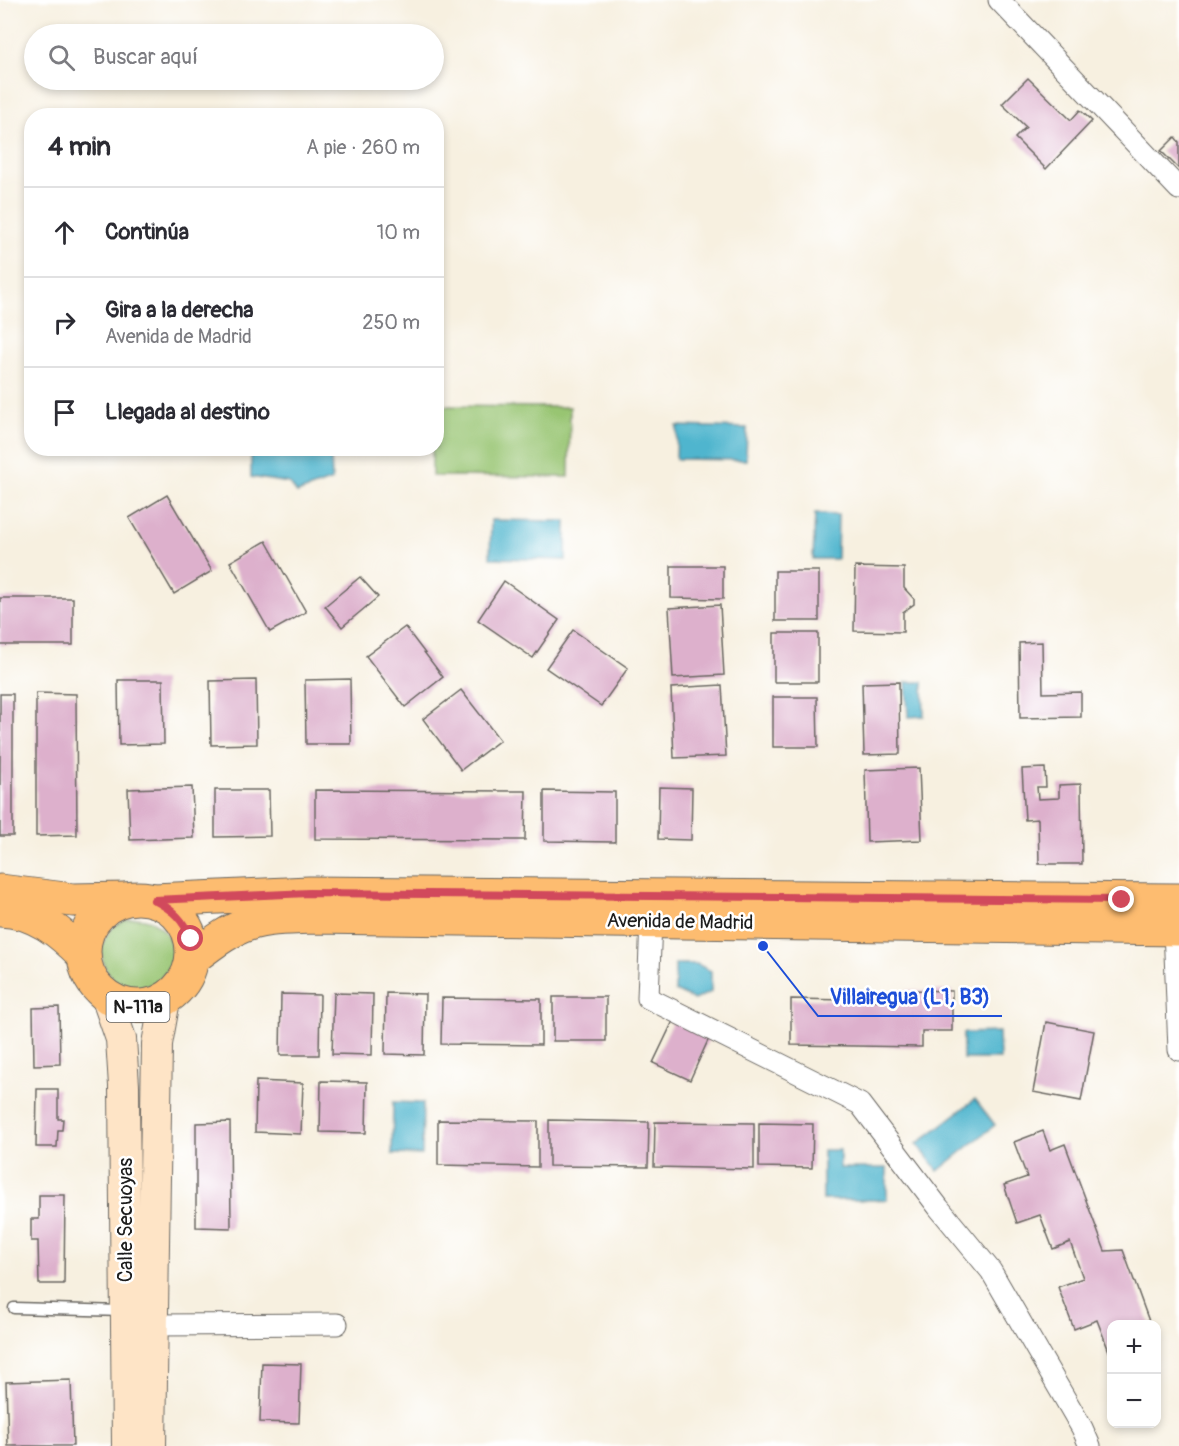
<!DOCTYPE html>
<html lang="es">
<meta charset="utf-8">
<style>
body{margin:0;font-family:Pangolin,sans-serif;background:#f2f2f3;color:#2b2b33}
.controls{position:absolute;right:18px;bottom:18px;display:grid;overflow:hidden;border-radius:12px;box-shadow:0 3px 9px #0003}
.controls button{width:54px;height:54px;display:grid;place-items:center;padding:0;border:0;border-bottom:2px solid #e1e1e2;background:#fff;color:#2b2b33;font:30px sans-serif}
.stop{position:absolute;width:18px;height:18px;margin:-14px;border:4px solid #d1495b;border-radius:50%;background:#fff}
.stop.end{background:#d1495b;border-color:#fff;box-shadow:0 2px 6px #0008}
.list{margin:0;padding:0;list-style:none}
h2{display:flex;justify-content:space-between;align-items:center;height:78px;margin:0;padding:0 24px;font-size:26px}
h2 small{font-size:20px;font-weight:400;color:#7c7c81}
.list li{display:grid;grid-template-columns:39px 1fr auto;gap:18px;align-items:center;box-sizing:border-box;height:90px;padding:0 24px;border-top:2px solid #e1e1e2}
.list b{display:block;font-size:22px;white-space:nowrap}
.list p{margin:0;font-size:20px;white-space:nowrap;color:#7c7c81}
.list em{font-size:20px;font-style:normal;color:#7c7c81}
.icon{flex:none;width:33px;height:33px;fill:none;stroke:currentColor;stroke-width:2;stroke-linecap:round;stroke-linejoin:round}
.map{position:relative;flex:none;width:1179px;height:1446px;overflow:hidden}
.search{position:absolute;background:#fff;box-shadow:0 3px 9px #0003;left:24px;top:24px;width:420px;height:66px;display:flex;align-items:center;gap:15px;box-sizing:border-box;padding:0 21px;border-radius:33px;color:#7c7c81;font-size:22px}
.panel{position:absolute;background:#fff;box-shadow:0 3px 9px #0003;left:24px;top:108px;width:420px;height:348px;border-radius:24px}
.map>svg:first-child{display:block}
</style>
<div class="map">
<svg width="1179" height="1446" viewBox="0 0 1179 1446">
<rect width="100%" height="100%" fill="#fff"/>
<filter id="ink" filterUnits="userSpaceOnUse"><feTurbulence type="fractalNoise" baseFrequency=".0167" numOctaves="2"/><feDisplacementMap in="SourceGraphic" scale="12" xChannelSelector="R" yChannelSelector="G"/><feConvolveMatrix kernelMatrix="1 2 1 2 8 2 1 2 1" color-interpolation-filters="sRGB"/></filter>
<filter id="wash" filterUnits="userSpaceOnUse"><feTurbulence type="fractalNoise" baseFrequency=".008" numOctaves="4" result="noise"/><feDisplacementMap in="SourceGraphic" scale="24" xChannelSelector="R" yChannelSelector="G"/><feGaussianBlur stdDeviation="1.35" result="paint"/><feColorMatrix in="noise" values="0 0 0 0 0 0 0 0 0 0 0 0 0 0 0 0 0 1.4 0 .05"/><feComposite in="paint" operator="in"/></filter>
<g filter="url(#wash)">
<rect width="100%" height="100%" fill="#f7f0e0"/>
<g fill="#98c572" stroke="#5a7047" stroke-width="1.5">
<path d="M437,406l133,1 -1,70 -137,-1v-27l4,-1z"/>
<circle cx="137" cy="953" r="35"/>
</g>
<g fill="#4fb5ce" stroke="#366875" stroke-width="1.5">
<path d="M677,426l70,2 -1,32 -70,-1z"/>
<path d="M251,455h80l1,25 -35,13 -8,-10 -38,-6z"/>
<path d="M815,514l23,1 -1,44h-24z"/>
<path d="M491,520l75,1v39l-76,-2z"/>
<path d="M906,682h17l1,34 -16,1z"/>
<path d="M675,964h22l14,7v21l-17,8 -19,-9z"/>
<path d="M999,1032l1,27h-37v-26z"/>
<path d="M975,1099l20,26 -57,46 -21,-27z"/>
<path d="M393,1102l30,1 -1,52 -30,-1z"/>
<path d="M823,1150h17v18h47v32h-64z"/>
</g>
<g id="blocks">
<g fill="#ddb0cc">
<path d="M1028,78l43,42 9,-10 12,11 -46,48 -31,-31 11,-11 -24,-23z"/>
<path d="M1175,137l4,5v27l-18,-18z"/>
<path d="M167,495l45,76 -38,23 -45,-76z"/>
<path d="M266,541l40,71 -36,20 -40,-70z"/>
<path d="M671,566h52v33l-52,-1z"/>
<path d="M855,567l49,1v20l10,11v5l-11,8v20l-49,-1z"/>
<rect x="775" y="571" width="44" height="50"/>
<path d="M360,577l18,20 -36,30 -17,-21z"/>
<path d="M504,581l55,39 -26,38 -55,-38z"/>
<rect x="0" y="598" width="73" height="47"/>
<path d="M720,605l4,70 -51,3 -4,-70z"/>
<path d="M405,627l38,50 -38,30 -39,-51z"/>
<path d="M573,630l55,38 -27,38 -55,-38z"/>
<rect x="774" y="633" width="44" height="49"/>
<path d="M1042,642l1,51 38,-1v25l-61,1 -1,-75z"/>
<path d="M350,679l1,65h-45l-1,-64z"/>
<path d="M118,680h45l1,64 -45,1z"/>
<path d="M256,680l1,64 -46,1 -1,-64z"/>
<path d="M899,682l1,72 -36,1 -2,-72z"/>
<path d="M722,685l4,71 -52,2 -3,-70z"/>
<path d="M461,690l39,50 -39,30 -38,-51z"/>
<path d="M36,693l40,1 1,141 -41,1z"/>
<rect x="0" y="694" width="13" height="142"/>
<path d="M773,697h44l1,50h-45z"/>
<path d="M919,768l3,72 -55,2 -2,-72z"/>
<path d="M1045,768l1,19h-9l1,12 21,-1v-13l22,-1 1,80h-43l-1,-45 -13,1 -3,-51z"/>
<path d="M192,787l2,51 -64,2 -2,-51z"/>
<path d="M659,787l33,1 -1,52 -33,-1z"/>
<path d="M215,790h54l1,46 -55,1z"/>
<path d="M315,790l211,1 -1,49 -210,-1z"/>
<path d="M544,791l71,1v50l-71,-1z"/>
<path d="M906,990l46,1v40h-30v16l-131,-2v-46l115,2z"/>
<path d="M334,993l39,1 -1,61 -40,-1z"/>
<path d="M386,993l39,1 -1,61 -39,-1z"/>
<path d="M281,994l39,1 -1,60h-39z"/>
<rect x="553" y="997" width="53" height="44"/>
<path d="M442,998l99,1v46l-100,-1z"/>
<path d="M59,1007l1,57 -26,1 -1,-57z"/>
<path d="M674,1019l36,17 -20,44 -37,-17z"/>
<path d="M1046,1022l48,9 -13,70 -48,-9z"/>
<path d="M256,1081l47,2 -2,51 -46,-2z"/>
<path d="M321,1081l46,1 -1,51 -46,-1z"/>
<path d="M37,1089h21v30h5l-1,11h-4l-1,17h-21z"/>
<path d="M438,1120l100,1v46l-100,-2z"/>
<path d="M549,1120l100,2 -1,45 -99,-1z"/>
<path d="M230,1122l1,106 -35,-1v-104z"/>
<path d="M655,1122l99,1v46l-100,-2z"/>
<path d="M759,1123l54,1 -1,44 -53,-1z"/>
<path d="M1043,1131l7,19 15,-6 40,107 18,-1 27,74h-38v35l-15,-39 -23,9 -16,-42 25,-9 -13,-36 -17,7 -13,-34 -23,8 -13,-38 23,-8 -13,-35z"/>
<path d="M39,1195h26l-1,89h-25l-1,-43h-7v-22h8z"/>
<path d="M262,1363l39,1 -2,59 -39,-1z"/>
<path d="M71,1380l2,66h-65l-2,-64z"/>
</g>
</g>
</g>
<g filter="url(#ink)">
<use href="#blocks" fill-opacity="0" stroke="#696661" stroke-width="1.5"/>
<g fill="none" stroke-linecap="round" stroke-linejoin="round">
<g stroke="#696661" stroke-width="13">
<path id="lane" d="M14,1308l109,3"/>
</g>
<g stroke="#696661" stroke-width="23">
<g id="street">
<path d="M999,0l180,189"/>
<path d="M651,920l-3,78 212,106 79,104 52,63 91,157 8,18"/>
<path d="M1174,929l5,121"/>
<path d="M151,1325l186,-1"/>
</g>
</g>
<g stroke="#696661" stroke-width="32">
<g id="secondary">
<path d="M106,996l15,43 3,47 3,360"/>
<path d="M151,1446l6,-402 8,-44"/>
</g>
</g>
<g stroke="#696661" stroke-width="35">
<g id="primary">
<path d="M0,891l73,9 52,-1"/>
<circle cx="138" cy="952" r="54"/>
<path d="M154,900l155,-7 870,7"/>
<path d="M0,910c35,1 61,22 84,46"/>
<path d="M193,958c49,-38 59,-39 120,-41l866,12"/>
</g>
</g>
<use href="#lane" stroke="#fff" stroke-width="10"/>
<use href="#street" stroke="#fff" stroke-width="21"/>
<use href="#secondary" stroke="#fee4c6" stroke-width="30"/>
<use href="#primary" stroke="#fdbc70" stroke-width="33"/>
</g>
</g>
<g fill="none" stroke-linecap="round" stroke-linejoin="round" filter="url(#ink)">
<path stroke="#d1495b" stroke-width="8" d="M191,939c-8,-20 -18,-29 -37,-39l155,-7 813,7"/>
</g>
<g text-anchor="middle" stroke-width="5" stroke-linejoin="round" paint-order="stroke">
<rect fill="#fff" stroke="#606060" stroke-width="1.5" x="106.5" y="992" width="63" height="30" rx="4.5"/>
<g font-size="18" font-weight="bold" fill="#1c1c1c">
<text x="138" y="1013">N-111a</text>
</g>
<g font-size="20" fill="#1c1c1c" stroke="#fff">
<text transform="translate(680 921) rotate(1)" y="7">Avenida de Madrid</text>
<text transform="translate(125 1220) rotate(-90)" y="7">Calle Secuoyas</text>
</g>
</g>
<path fill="none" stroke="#1d4ed8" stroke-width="2" d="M763 946L818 1016H1002"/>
<circle fill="#1d4ed8" stroke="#fff" stroke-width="2" cx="763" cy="946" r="6"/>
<g font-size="21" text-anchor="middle" font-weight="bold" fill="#1d4ed8" stroke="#fff" stroke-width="5" stroke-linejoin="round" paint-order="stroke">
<text x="910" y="1004">Villairegua (L1, B3)</text>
</g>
</svg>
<div class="controls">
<button>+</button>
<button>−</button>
</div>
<div class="stop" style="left:191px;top:939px"></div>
<div class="stop end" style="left:1122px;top:900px"></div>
<div class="search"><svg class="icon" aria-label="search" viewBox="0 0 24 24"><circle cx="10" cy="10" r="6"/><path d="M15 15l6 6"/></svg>Buscar aquí</div>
<section class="panel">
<h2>4 min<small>A pie · 260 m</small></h2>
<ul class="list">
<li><svg class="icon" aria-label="ahead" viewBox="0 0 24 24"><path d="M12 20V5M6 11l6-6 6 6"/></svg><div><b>Continúa</b></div><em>10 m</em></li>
<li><svg class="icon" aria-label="right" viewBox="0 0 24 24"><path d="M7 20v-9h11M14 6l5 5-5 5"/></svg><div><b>Gira a la derecha</b><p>Avenida de Madrid</p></div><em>250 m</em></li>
<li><svg class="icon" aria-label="arrive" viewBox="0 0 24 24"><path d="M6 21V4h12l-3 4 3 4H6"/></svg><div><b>Llegada al destino</b></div></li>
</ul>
</section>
</div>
